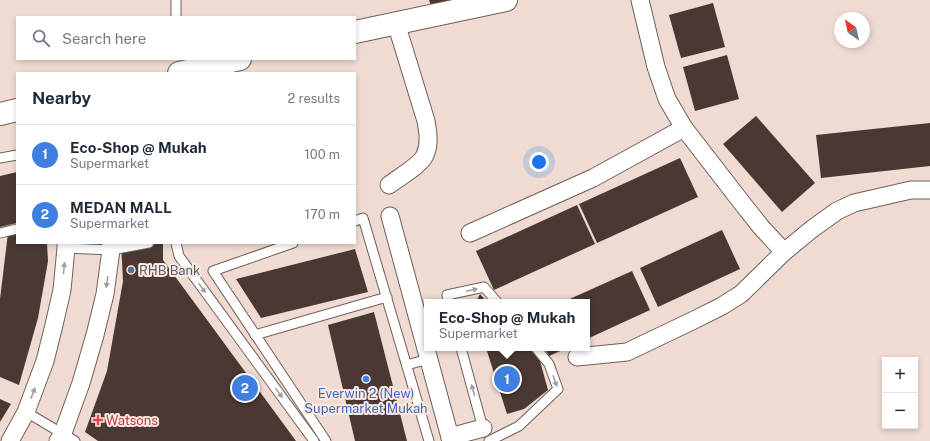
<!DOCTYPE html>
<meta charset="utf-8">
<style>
body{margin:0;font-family:"Public Sans",sans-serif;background:#f6f6f7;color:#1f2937}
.controls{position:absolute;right:12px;bottom:12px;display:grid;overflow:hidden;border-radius:0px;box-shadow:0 2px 6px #0003}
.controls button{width:36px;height:36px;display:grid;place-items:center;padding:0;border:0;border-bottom:1px solid #e0e1e3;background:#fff;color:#1f2937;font:20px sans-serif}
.compass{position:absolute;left:834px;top:12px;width:36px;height:36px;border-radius:50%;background:#fff;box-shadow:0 2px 6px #0003;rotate:326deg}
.you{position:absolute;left:539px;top:162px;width:14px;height:14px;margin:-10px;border:3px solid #fff;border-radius:50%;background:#1a73e8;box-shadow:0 0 0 6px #1a73e833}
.badge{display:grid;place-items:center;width:26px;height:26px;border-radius:50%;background:#8a4bc1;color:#fff;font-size:13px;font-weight:700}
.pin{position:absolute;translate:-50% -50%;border:2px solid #fff;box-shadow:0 1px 4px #0006}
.popup{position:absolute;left:424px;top:299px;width:166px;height:52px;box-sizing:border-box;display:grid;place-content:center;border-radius:0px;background:#fff;filter:drop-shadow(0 1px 3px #0005);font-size:13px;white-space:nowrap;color:#747a83}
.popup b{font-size:15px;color:#1f2937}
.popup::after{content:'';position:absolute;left:50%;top:100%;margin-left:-8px;border:8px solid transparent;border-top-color:#fff}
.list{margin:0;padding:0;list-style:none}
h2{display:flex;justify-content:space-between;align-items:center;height:52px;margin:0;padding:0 16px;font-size:17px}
h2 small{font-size:13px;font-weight:400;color:#747a83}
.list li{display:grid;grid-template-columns:26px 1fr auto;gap:12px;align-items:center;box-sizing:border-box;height:60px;padding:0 16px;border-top:1px solid #e0e1e3}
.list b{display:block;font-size:15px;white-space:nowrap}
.list p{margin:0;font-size:13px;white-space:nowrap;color:#747a83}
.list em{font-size:13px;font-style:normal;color:#747a83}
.icon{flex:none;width:22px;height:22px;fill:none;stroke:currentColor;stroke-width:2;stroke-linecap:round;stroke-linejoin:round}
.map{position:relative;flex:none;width:930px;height:441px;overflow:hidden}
.search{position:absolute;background:#fff;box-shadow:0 2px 6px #0003;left:16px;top:16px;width:340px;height:44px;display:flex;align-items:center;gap:10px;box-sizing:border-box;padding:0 14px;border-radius:0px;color:#747a83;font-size:15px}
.panel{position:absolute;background:#fff;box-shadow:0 2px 6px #0003;left:16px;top:72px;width:340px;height:172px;border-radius:0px}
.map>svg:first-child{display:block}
</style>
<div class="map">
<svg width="930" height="441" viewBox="0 0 930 441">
<rect width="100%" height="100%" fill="#f0dbd2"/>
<g fill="#493932">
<path d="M429,0h21l-18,9z"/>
<path d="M713,3l12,44 -44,11 -12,-43z"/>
<path d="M727,55l12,44 -44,12 -12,-44z"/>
<path d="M756,116l59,67 -33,29 -59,-68z"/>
<path d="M930,123v43l-109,12 -5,-43z"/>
<path d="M680,158l18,39 -101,46 -18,-39z"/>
<path d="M17,172v51l-17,4v-51z"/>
<path d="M577,205l18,39 -101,46 -18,-39z"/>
<path d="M722,230l18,39 -82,38 -18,-39z"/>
<path d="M17,232v11h30l1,18 -10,57 -19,67 -19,-8v-78l8,-66z"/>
<path d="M121,243h42v17l133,181h-198l-13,-9 22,-61 16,-90z"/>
<path d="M355,249l13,43 -107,26 -25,-39z"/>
<path d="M632,271l18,39 -63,29v-37h-24z"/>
<path d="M480,294l7,8h-11z"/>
<path d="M374,312l33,129h-52l-27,-116z"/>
<path d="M486,348h43l11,13 8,29 -24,19 -17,5z"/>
<path d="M545,348h22l-18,8z"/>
<path d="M0,399l11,5 -11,18z"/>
</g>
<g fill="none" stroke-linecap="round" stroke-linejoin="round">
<g stroke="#705f57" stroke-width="11">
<g id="lane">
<path d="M176,0v17"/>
<path d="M0,158l17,-3"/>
<path d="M355,221l8,-3 66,223"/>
<path d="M0,233l17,-4"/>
<path d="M176,243l3,13 135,185"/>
<path d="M293,243l-80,28 113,170"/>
<path d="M66,248l45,2 38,-7"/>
<path d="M448,302l-1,-7 37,-8 13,15"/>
<path d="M255,335l132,-38"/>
<path d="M461,348l23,84"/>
<path d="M407,365l21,-6"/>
<path d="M26,412l49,29"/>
<path d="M489,441l30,-15 39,-37 -9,-25 -13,-16"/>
</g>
</g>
<g stroke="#705f57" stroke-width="19">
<g id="street">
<path d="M640,0l16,67 11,32 17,29 58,75 19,24 23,25 28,-23 25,-18 17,-8 57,-13h19"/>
<path d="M389,185c9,-7 32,-20 36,-30 5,-11 3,-23 1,-34l-30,-98"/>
<path d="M390,216l61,225"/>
<path d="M470,233l123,-55 91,-50"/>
<path d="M577,357l50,-5 65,-31 30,-15 19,-12 43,-42"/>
<path d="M450,437l33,-9"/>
<path d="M10,441l16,-29 19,-51 9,-36 8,-35 4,-42v-5"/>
<path d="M58,441l5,-8 18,-50 14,-48 10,-41 6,-44v-7"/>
</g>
</g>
<g stroke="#705f57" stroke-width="24">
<g id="secondary">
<path d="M355,32l151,-32"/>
<path d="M179,73l61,-14"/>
<path d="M0,114l17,-4"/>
</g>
</g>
<use href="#lane" stroke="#fff" stroke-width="9"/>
<use href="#street" stroke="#fff" stroke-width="17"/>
<use href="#secondary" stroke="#fff" stroke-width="22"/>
</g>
<defs><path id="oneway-solid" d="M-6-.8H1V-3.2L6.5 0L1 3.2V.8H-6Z"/></defs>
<g fill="#a29f9e">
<use href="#oneway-solid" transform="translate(64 268) rotate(-84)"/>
<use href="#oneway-solid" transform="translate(107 282) rotate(98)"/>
<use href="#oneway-solid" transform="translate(202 288) rotate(54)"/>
<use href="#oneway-solid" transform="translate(472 290) rotate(-12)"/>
<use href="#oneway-solid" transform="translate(555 381) rotate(71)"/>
<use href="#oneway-solid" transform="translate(473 390) rotate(-105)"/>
<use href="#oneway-solid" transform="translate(33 393) rotate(-69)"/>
<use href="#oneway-solid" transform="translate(279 393) rotate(54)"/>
</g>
<circle fill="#5c6f8a" stroke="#fee9e0" stroke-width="1.5" cx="131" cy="270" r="4"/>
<circle fill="#3f7fe0" stroke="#fee9e0" stroke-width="1.5" cx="366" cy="379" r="4"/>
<path fill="#e0444e" stroke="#fee9e0" stroke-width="1.5" d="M96 414h4v4h4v4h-4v4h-4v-4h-4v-4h4z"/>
<g text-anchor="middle" stroke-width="4" stroke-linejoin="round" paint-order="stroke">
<g font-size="13" fill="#4e5e75" stroke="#fee9e0" text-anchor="start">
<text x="139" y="275">RHB Bank</text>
</g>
<g font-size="13" fill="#366cbe" stroke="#fee9e0">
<text x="366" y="398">Everwin 2 (New)<tspan x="366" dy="15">Supermarket Mukah</tspan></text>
</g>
<g font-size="13" fill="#be3a42" stroke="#fee9e0" text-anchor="start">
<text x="106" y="425">Watsons</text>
</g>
</g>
</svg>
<div class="controls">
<button>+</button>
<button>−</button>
</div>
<svg class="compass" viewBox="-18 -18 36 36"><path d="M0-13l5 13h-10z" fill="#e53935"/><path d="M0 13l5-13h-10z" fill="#747a83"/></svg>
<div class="you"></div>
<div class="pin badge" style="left:507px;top:379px;background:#3f7fe0">1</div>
<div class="popup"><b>Eco-Shop @ Mukah</b>Supermarket</div>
<div class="pin badge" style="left:245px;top:388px;background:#3f7fe0">2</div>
<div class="search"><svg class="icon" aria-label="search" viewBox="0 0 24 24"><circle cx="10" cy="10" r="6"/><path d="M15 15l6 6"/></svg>Search here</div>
<section class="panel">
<h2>Nearby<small>2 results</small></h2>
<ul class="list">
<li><span class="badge" style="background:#3f7fe0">1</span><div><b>Eco-Shop @ Mukah</b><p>Supermarket</p></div><em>100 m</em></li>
<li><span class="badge" style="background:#3f7fe0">2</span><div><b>MEDAN MALL</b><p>Supermarket</p></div><em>170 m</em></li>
</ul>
</section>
</div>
